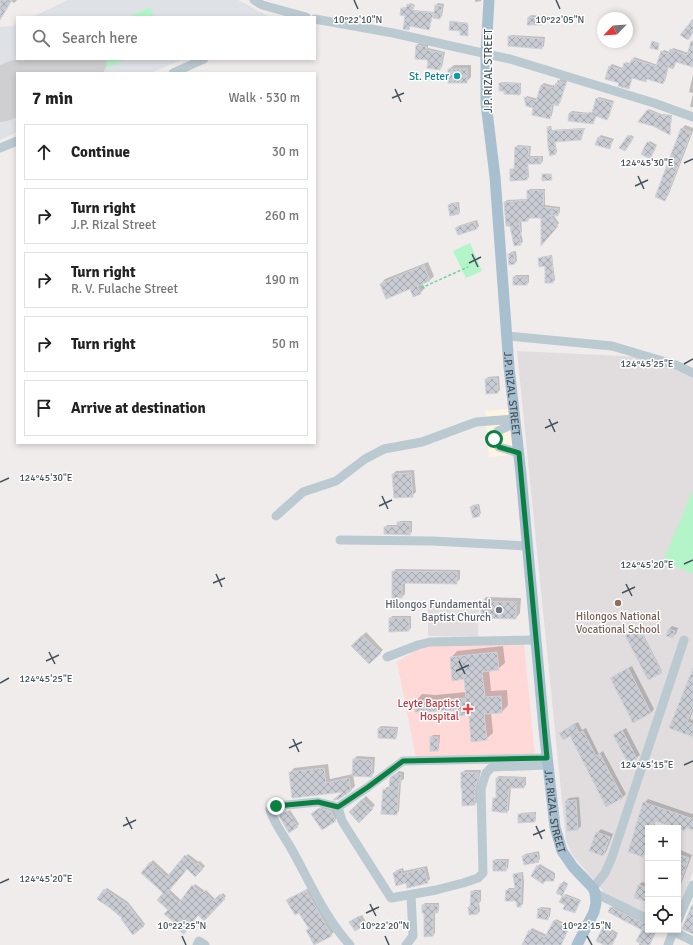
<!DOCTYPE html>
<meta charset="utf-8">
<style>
body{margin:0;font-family:Signika,sans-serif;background:#f2f2f2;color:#222}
.controls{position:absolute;right:12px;bottom:12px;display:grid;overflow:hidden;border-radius:0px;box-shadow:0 2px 6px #0003}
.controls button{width:36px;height:36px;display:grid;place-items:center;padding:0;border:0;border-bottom:1px solid #e0e0e0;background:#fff;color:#222;font:20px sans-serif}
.compass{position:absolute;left:597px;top:12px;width:36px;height:36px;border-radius:50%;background:#fff;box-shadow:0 2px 6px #0003;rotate:245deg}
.stop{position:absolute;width:12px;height:12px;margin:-9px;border:3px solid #0b8043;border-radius:50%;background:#fff}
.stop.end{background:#0b8043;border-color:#fff;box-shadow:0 1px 4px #0008}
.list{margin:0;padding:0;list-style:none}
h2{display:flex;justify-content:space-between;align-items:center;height:52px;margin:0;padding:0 16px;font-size:17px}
h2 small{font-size:13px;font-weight:400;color:#767676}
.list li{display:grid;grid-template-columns:26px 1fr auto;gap:12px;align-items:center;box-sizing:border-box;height:56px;margin:0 8px 8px;padding:0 8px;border:1px solid #e0e0e0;border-radius:0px}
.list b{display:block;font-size:15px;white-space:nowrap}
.list p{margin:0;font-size:13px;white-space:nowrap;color:#767676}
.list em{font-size:13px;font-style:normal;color:#767676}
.icon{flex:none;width:22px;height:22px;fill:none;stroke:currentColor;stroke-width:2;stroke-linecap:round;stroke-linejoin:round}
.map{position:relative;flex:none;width:693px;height:945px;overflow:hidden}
.search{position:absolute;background:#fff;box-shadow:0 2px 6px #0003;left:16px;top:16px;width:300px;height:44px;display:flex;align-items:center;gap:10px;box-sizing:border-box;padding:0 14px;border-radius:0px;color:#767676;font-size:15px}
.panel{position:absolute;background:#fff;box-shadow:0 2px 6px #0003;left:16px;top:72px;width:300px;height:372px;border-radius:0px}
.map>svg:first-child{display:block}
</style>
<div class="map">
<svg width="693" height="945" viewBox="0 0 693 945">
<defs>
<pattern id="building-cross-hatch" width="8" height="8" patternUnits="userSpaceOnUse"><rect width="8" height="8" fill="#c8ccd2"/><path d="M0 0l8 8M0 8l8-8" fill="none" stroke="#a4a8ae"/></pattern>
</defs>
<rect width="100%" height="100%" fill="#f0ecec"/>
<path fill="#fef4e2" d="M509,409l5,46 -25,2 -4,-46z"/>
<g fill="#e1ddde">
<path d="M517,351l127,6 49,20v495l-15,40v-84h-30v87l-44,-23 -31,-36 -7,-15z"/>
<path d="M428,601l51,1 -1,35 -50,-1z"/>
</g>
<path fill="#fed9d8" d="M428,643h96l11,113 -119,2 -19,-96z"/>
<g fill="#dee1e5">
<path d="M68,0h170l32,17h-238z"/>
<path d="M17,24v35h166l-32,14h-134v59l-17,8v-113l12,-1z"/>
</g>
<g fill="#b4f4c9">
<path d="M150,7l4,10h-26z"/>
<path d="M34,59h92l-31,14h-78v35l-17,7v-41z"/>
<path d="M470,243l12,28 -16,7 -13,-27z"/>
<path d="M693,490v84l-30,-13z"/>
</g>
<g fill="#0003">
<path d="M0,0h17l-3,3 -3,-2 -11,11z"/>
<path d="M475,0h6v1l-6,1z"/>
<path d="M410,3l5,2 -2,5 21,2 2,-7 2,-2 6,1 -2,12 -2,2 -8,-1 -4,12 -17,-4 -2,4 -3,-14 -4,-6 2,-2 3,1z"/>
<path d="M531,15l12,1 -1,6 -2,2 -11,-7z"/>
<path d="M452,21l16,2v12l-17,-13z"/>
<path d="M511,35l34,2 -1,9 -2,2 -33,-11z"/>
<path d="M419,43l9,2v3l17,4 -3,15 -2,2 -11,-9 -13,-2 1,-13z"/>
<path d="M673,48l16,5 4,-3v16l-17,-5 -3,7 -4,-2 -4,15 -2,2 -15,-5 -2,3 -13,-4 -5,11 -8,-5 -14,-5 4,-12 2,-2 11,4 3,-6 5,2 3,-7 24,8 4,-13 2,-2 6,2z"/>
<path d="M454,65h17v12l-5,5 -17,-13z"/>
<path d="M693,75v18l-4,-1z"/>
<path d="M561,78l6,3 -7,22 -2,2 -4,-1 -2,11 -2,3 -16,-11 -9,-9 2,-2 11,3 4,-14 2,-2 10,3 2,-3 2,1z"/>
<path d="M502,82l19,1v10l-1,1 -20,-10z"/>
<path d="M693,94v13h-3z"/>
<path d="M599,97l15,4 -5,16 -2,2 -10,-4 -4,8 -23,-10 2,-2 18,2 3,-2 4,-12z"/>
<path d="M649,109l12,5 11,1 -2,19 -17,-9 -14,-4z"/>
<path d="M685,125l8,3v3l-25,65 -3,4 17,-71z"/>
<path d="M549,126h2l1,4 33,-2 -4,11 -26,2 2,11 -1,1 -8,-26z"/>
<path d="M601,135l13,4 -5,9 -10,-11z"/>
<path d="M631,135l3,2 -8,11 3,-12z"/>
<path d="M650,141l7,4 -7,13 -2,-15z"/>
<path d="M518,145l13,1 -1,10h13v5l-2,2h-13l1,14 -2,2 -16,-9 4,-2 1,-21z"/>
<path d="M530,189h15v16l15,2v5l-2,3 -5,-1 6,9 -17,20v-26l-12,1 -2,2h-7l1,12 -1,1 2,9 -3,2 -15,-42 2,-2 21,-1v-8z"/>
<path d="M459,202l1,10 -2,2 -9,-9 2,-2z"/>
<path d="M477,220l2,6 -2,2h-21l2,-2z"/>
<path d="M516,251l1,10 -2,2 -6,-9 2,-2z"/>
<path d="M552,255l3,25 -2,2 -7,-17 -7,-6 2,-2z"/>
<path d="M428,262l6,14 -4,4 -8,3 3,5 -5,5 -10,-5 -29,-4 4,-5z"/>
<path d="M516,275h13v7l-2,2h-13v-7z"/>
<path d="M499,376l1,14 -2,2 -11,1 -1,-14 2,-2z"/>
<path d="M414,470l2,22 -4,4 -19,-22 3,-3z"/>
<path d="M479,504l2,9 -2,2 -8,-8 2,-2z"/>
<path d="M400,521h12v11l-2,2 -25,-7 2,-2h11v-2z"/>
<path d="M396,569l64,1v9l-4,4 -51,-1v12l-3,3 -9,-25z"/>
<path d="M486,597l35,1 -1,15 -4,5 -34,-16z"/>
<path d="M392,616h19v12l-2,2 -19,-11z"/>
<path d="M672,626l6,2 -2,6 -4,3 -3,-8z"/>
<path d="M640,628l22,43 -1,1 -34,-37z"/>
<path d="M366,632l17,18 -14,13 -17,-17z"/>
<path d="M503,646l2,17 -7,6 -9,1 2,21 16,-1 1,15 -6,7 -11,1 2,20 -7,6 -16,-25 -13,-5 -41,-8 6,-7 14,1 30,-3 -1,-14 -14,-20 6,-7z"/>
<path d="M632,666l22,43 -3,4 -17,9 -23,-43 4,-4z"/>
<path d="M693,670v41l-3,8 3,1v16l-22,-8z"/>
<path d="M578,722l4,8 4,-2 13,26 4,-3 23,43 -3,3 -17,9 -36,-71 -10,-2 4,-3z"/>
<path d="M381,726l17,1 -1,9 -2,2 -16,-10z"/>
<path d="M626,728l14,27 -4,3 -21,-23z"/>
<path d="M433,735h7l-1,13 -2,2 -6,-13z"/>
<path d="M357,756l18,1 -1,16 -4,3 -17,-1 2,11 -4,4 -16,9 9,-8 -54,-18 4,-5 34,-4 2,15 23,-5 1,-15z"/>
<path d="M465,770h16l-3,15v16l-3,3 -13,-31z"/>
<path d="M399,771l5,1v7l-3,2 -2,30 -3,3 -12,-24 3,-3h4l3,-12z"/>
<path d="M499,776l27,1v8l-2,2h-13l-2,23 -2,2 -13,-13 3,-2v-19z"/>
<path d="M366,796l9,9 -16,17 -9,-10z"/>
<path d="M579,797l2,29 -3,3 -12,-28 3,-3z"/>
<path d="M648,799l44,15 1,-1v16l-6,-2 -3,3 -28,-10 -2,8h-6v19l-2,6 -3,3 1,-53z"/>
<path d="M323,806l11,2 5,9 -4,3 -19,-9z"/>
<path d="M290,810l9,14 -2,2 -17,-10z"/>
<path d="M536,812v7l-2,3 -15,-7 2,-2z"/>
<path d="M601,829l12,5 -7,18 -3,3 -6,-22z"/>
<path d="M678,849l14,6 -14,37z"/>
<path d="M539,851l1,8 -2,2 -15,-5 2,-2z"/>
<path d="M188,854l11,8 1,-1 5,5 -10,10 -8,-9 -18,22 13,12 13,-17 10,7 1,-1 10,10 7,-7 3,3 -22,23 -6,-5 -19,11 -10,-15 -5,-17 -22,-21 11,-12 16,15z"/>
<path d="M496,859h13l-1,9 -2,2h-12v-9z"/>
<path d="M540,864l15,9v5l-2,2 -15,-14z"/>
<path d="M427,866l3,13 -3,3h-20l-13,-9 3,-3 6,-2 1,3z"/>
<path d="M523,872l1,10 -1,22 -3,2 -3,-6 -10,-10 2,-2h7l-2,-13 2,-2z"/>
<path d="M564,881l4,3 -6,11v-12z"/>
<path d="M642,882l6,2v17l-9,-16z"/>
<path d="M107,888l21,14 17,22 -2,2 -19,-8 -19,-28z"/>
<path d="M309,888l25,44 -3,3 -21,-6 -20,-31z"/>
<path d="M474,890h7v11l-2,2 1,8 -2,2 -9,-6 2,-2 1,-13z"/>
<path d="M566,894l15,6 -6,12 -9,-7 -2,-10z"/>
<path d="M425,903h14v7l-2,2h-2v21l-2,2 -10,-30z"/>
<path d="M613,906l32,16 -3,4 -31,-18z"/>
<path d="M541,907l10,1 -1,8 -2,2 -9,-9z"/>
<path d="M362,915l4,7 -11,7 -2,-9z"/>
<path d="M556,919l14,7 -9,19h-39l10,-17 15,7z"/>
<path d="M647,924h1v6h9l-7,15h-11l6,-19z"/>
<path d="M606,926l12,7 -6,12h-6l-2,-17z"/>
</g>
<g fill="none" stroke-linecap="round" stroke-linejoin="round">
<g stroke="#cfcfd2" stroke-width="54">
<path d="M48,73l32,-14"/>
<path d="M0,95l17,-8"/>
</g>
</g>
<g fill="url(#building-cross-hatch)" stroke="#d0d3d9">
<path d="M0,0h12l-12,20z"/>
<path d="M407,4l7,2 -2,5 21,2 -4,17 -19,-4 -1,4 -6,-1 2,-13 -5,-1 1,-7 5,1z"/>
<path d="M435,5l7,1 -2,13 -7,-1z"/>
<path d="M528,17l13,1v7h-14z"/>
<path d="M693,19v14l-5,7 -8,-5z"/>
<path d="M450,21l18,3v12l-8,-1v-4l-11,-1z"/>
<path d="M508,36l35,3 -1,10 -34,-3z"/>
<path d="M652,41l7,2 -1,7 -8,-2z"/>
<path d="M691,41h2v26l-17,-5 -3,7 -5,-2 -5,17 -16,-5 -1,3 -14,-4 -3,11 -11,-3 1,-3 -14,-4 4,-13 13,4 2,-7 5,2 3,-6 24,7 5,-15 7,3 2,-5 17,6z"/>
<path d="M416,45l11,2 -1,3 17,3 -3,17 -13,-2 1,-8 -13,-1z"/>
<rect x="448" y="69" width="19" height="14"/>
<path d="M558,80l8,4 -8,22 -6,-2 -2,15 -18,-4 1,-7 -7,-2 -2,-9 12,4 5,-16 11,3 1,-3 3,1z"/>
<path d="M499,83l21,1v11l-16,-1v-3h-5z"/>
<path d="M596,98l17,5 -6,17 -11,-4 -3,8 -25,-3 1,-8 20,1v-2l3,1z"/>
<path d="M647,110l13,5 11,1 -1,19 -17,-9 -15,-4z"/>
<path d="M547,127h3l1,4 33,-2 -3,11 -27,2 2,12 -6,2 -2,-9z"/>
<path d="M681,128l10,4 -26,69 -10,-4z"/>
<path d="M628,135l5,4 -8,12 -6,-3z"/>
<path d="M598,137l14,4 -2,8 -15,-4z"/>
<path d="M647,142l9,5 -6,12 -9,-5z"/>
<path d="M515,147h14l-1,11 13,-1v7h-14v16l-17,1v-12h4z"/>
<path d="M542,174h9l1,6 -10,1z"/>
<path d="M527,190l17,1 -1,16 16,2 -1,7 -8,-1 8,11 -17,20v-28h-13v3l-9,1 2,13h-2l2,10 -7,1 -4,-20h-4l-2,-24 23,-2z"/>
<path d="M457,203l2,11 -9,2 -2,-11z"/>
<path d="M475,222l2,7 -19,6 -3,-7z"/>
<path d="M514,253l1,11 -6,1 -1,-11z"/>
<path d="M551,256l2,14v13h-8v-17l-6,1 -1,-9z"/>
<path d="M424,265l6,16 -13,5 4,8 -8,3 -3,-8 -24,10 -6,-15z"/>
<rect x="513" y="277" width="14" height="8"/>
<path d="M497,378l1,15 -12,1 -1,-15z"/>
<path d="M411,473l2,24 -19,1 -2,-24z"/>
<path d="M477,505l3,11 -7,2 -3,-11z"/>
<path d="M397,522l13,1v12l-26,-1v-7h13z"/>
<path d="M392,571l65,1v12l-55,-1v15h-10z"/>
<path d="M481,601l35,1v17l-35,-1z"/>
<path d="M389,618h20v13l-20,1z"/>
<path d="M639,628l23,45 -14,7 -23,-45z"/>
<path d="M668,629l7,2 -2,7 -7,-2z"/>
<path d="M362,635l19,18 -12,11 -18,-18z"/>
<path d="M497,652l2,18 -17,2 3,25 16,-1 1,17 -18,1 3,26 -16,2 -2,-27 -12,1 -1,-6 -41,2v-12l14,1 37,-3 -2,-19 -12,2 -2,-24z"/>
<path d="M628,668l23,45 -18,10 -23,-45z"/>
<path d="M693,668v39l-6,15 6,2v13l-24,-9z"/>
<path d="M575,725l4,8 4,-2 13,25 4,-2 23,44 -17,9 -36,-71 -7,4 -4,-7z"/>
<path d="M378,728l18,1v10l-18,-1z"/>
<path d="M622,730l15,29 -9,4 -15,-28z"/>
<rect x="430" y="737" width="8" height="14"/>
<path d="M353,759l19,1v17l-20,-1z"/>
<path d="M324,768l2,15 23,-5 2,13 -12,8 -4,1h-2l10,-8 -51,6 -3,-26z"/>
<path d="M461,772l18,1 -4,16v16l-13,1v-17h-1z"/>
<path d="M395,774h6v9h-2l-2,32 -16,-1 2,-25 6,1 1,-12z"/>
<path d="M496,778h28v10h-15l-2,25 -15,-2 1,-13h3z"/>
<path d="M362,799l11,10 -14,14 -10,-11z"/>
<path d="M576,800l2,30 -11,1 -2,-30z"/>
<path d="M643,802l50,17v11l-7,-2 -1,3 -30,-10 -3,7h-4v14l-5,15 -15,-5z"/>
<path d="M319,808l12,3 5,10 -14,9 -11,-16z"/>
<path d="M286,811h1l11,16 -9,6 -10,-17z"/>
<path d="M518,814h17v8l-17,1z"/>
<path d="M596,832l14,5 -7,19 -14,-5z"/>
<path d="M537,853l2,9 -15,3 -2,-9z"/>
<path d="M678,854l11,4 -10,28h-1z"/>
<path d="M185,855l11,9 2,-1 5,6 -8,8 -8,-8 -19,23 11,11 13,-18 10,8 2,-2 9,10 7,-7 5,5 -21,22 -6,-6 -14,19 -9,-6 3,-3 -14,-11 4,-4 -11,-10 6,-7 -22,-20 9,-11 17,15z"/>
<path d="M493,860l14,1 -1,10h-13z"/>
<path d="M537,865l16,10 1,6h-9l-2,3 -12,-8z"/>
<path d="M424,868l4,15 -21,5 -1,-5 -10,3 -3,-13 8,-3 1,4z"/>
<path d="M521,873l1,12h-1v22h-4l-1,-6h-11l1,-11h9l-2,-16z"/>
<path d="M561,883l6,3 -5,10 -6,-3z"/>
<path d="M638,885l10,3v14l-14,-4z"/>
<path d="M104,889l23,15 17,22 -11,9 -12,-16 1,-1 -12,-10 -13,-9z"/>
<path d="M306,890l26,46 -18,9 -8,-15 3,-1 -10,-16 -4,2 -9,-15z"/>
<path d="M471,891l8,1v12h-2l1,10 -9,1 -1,-8h2z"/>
<path d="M563,895l17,6 -5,12 -12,-4 2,-4 -6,-3z"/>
<path d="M422,905h16v8h-5v23l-9,1v-24h-2z"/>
<path d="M692,905h1v29l-11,-5z"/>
<path d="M610,907l38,18v5h9l-8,15h-6l-7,-4 6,-11 -34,-18z"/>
<path d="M538,908l11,2 -1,10 -11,-2z"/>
<path d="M359,916l6,9 -10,6 -6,-9z"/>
<path d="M554,920l15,8 -8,17h-39l7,-15 16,7z"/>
<path d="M603,927l14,8 -5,10h-8l-8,-4z"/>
</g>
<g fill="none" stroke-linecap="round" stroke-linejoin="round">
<path stroke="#68d699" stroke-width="1.5" stroke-dasharray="3 2" stroke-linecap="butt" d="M421,288l47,-21"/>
<g stroke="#bbc9d1" stroke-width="9">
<path d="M254,0l8,5 44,12"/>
<path d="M315,19l78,14 117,26 144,44 39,14"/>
<path d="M173,73l31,-14"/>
<path d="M0,148l17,-7"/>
<path d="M507,336l105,10 64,19 17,8"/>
<path d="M515,423l-17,8 -4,8 5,8 20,6"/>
<path d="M276,516l27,-24 33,-11 29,-22 19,-10 38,-7 54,-20 39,-3"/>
<path d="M340,540l92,1 95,5"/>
<path d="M387,657l31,-12 12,-3 106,-2"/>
<path d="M338,807l4,14 49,77 45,-8 27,-7 15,-5 5,-5 -2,-84 5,-16 6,-6 56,-2"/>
<path d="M338,807l-20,-5 -42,4 -6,4c5,15 15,27 22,40 18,32 33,68 58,95"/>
<path d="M338,807l30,-20 35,-26 144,-3"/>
<path d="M593,888l12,-15 7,-16 72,-217"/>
<path d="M595,893l53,26"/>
<path d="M678,920l15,-35"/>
<path d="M670,930l23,11"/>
<path d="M197,945l2,-4 6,4"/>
<path d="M406,945l7,-9 -2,-41"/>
<path d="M668,945l6,-15"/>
</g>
<path stroke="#a8bfd0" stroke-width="11" id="s1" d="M489,0l-3,54v49l9,74 14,190 12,107 23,255 11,98 7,24 11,16 20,21 2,5 1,10 -2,9 -17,33"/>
</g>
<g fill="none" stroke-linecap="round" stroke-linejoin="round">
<path stroke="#0b8043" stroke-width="5" d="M276,806l42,-4 20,5 30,-20 35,-26 144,-3 -28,-305 -20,-6 -5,-8"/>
</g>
<path fill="none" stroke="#43525c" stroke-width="1.5" d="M354,0l4,9M556,0l4,9M395,89l6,13M392,98l12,-5M684,163l9,-4M638,176l6,13M635,186l13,-6M472,254l6,13M469,263l12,-6M684,364l9,-5M549,419l6,13M545,428l13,-6M0,482l9,-4M382,496l6,13M379,506l13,-6M684,564l9,-4M216,574l6,13M213,583l12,-5M626,584l6,12M622,593l13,-6M49,652l6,12M46,661l13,-6M459,661l6,13M456,671l13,-6M0,683l9,-5M293,739l6,13M289,748l13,-6M684,765l9,-4M126,817l6,12M123,826l13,-6M536,826l6,13M533,835l12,-5M0,883l9,-4M370,904l6,12M366,913l13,-6M182,936l4,9M385,936l4,9M587,936l5,9"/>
<circle fill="#0f9aa8" stroke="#fff" stroke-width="1.5" cx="457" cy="76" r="4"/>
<circle fill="#8d6e63" stroke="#fff" stroke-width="1.5" cx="618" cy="603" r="4"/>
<circle fill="#6b7280" stroke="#fff" stroke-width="1.5" cx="499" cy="610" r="4"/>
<path fill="#e0444e" stroke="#fff" stroke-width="1.5" d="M466 703h4v4h4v4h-4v4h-4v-4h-4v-4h4z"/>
<g text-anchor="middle" stroke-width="3" stroke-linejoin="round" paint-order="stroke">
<g font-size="11" fill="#43525c" stroke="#fff">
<text transform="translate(488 71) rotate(-90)" y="4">J.P. RIZAL STREET</text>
<text dy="4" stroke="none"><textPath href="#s1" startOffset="395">J.P. RIZAL STREET</textPath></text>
<text dy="4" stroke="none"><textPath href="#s1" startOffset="815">J.P. RIZAL STREET</textPath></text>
</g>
<g font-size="11" fill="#0d838f" stroke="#fff" text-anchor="end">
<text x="449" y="80">St. Peter</text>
</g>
<g font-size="11" fill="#5b616d" stroke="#fff" text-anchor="end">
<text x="491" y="608">Hilongos Fundamental<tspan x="491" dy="13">Baptist Church</tspan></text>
</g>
<g font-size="11" fill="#785e54" stroke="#fff">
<text x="618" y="620">Hilongos National<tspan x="618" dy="13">Vocational School</tspan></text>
</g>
<g font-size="11" fill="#be3a42" stroke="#fff" text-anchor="end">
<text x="459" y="707">Leyte Baptist<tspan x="459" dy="13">Hospital</tspan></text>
</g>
</g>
<g font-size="10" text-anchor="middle" fill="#43525c" stroke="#fff" stroke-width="3" stroke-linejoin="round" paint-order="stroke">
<text x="560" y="23">10°22'05"N</text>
<text x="358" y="23">10°22'10"N</text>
<text x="647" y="166">124°45'30"E</text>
<text x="647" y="367">124°45'25"E</text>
<text x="46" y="481">124°45'30"E</text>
<text x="647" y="568">124°45'20"E</text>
<text x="46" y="682">124°45'25"E</text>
<text x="647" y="768">124°45'15"E</text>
<text x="46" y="882">124°45'20"E</text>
<text x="182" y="929">10°22'25"N</text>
<text x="385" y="929">10°22'20"N</text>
<text x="587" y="929">10°22'15"N</text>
</g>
</svg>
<div class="controls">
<button>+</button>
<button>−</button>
<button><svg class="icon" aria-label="locate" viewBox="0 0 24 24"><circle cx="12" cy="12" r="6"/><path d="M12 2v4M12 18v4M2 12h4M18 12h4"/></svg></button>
</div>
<svg class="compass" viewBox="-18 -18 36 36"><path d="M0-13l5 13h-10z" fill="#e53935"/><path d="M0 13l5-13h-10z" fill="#767676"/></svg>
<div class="stop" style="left:494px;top:439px"></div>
<div class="stop end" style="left:276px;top:806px"></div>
<div class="search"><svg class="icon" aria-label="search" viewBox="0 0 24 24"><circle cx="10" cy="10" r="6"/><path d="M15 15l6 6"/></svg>Search here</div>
<section class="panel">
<h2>7 min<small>Walk · 530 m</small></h2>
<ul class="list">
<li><svg class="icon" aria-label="ahead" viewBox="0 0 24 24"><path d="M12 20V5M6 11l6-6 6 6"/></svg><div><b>Continue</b></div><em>30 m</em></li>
<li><svg class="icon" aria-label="right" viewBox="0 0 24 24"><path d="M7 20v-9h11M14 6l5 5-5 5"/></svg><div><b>Turn right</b><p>J.P. Rizal Street</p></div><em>260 m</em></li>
<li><svg class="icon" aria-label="right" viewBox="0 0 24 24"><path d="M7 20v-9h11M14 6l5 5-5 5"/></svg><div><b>Turn right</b><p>R. V. Fulache Street</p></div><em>190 m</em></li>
<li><svg class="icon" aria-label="right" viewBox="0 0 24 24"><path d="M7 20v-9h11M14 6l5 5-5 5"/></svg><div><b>Turn right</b></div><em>50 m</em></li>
<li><svg class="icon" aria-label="arrive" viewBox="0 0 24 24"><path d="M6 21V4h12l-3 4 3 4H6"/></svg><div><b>Arrive at destination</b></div></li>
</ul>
</section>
</div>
